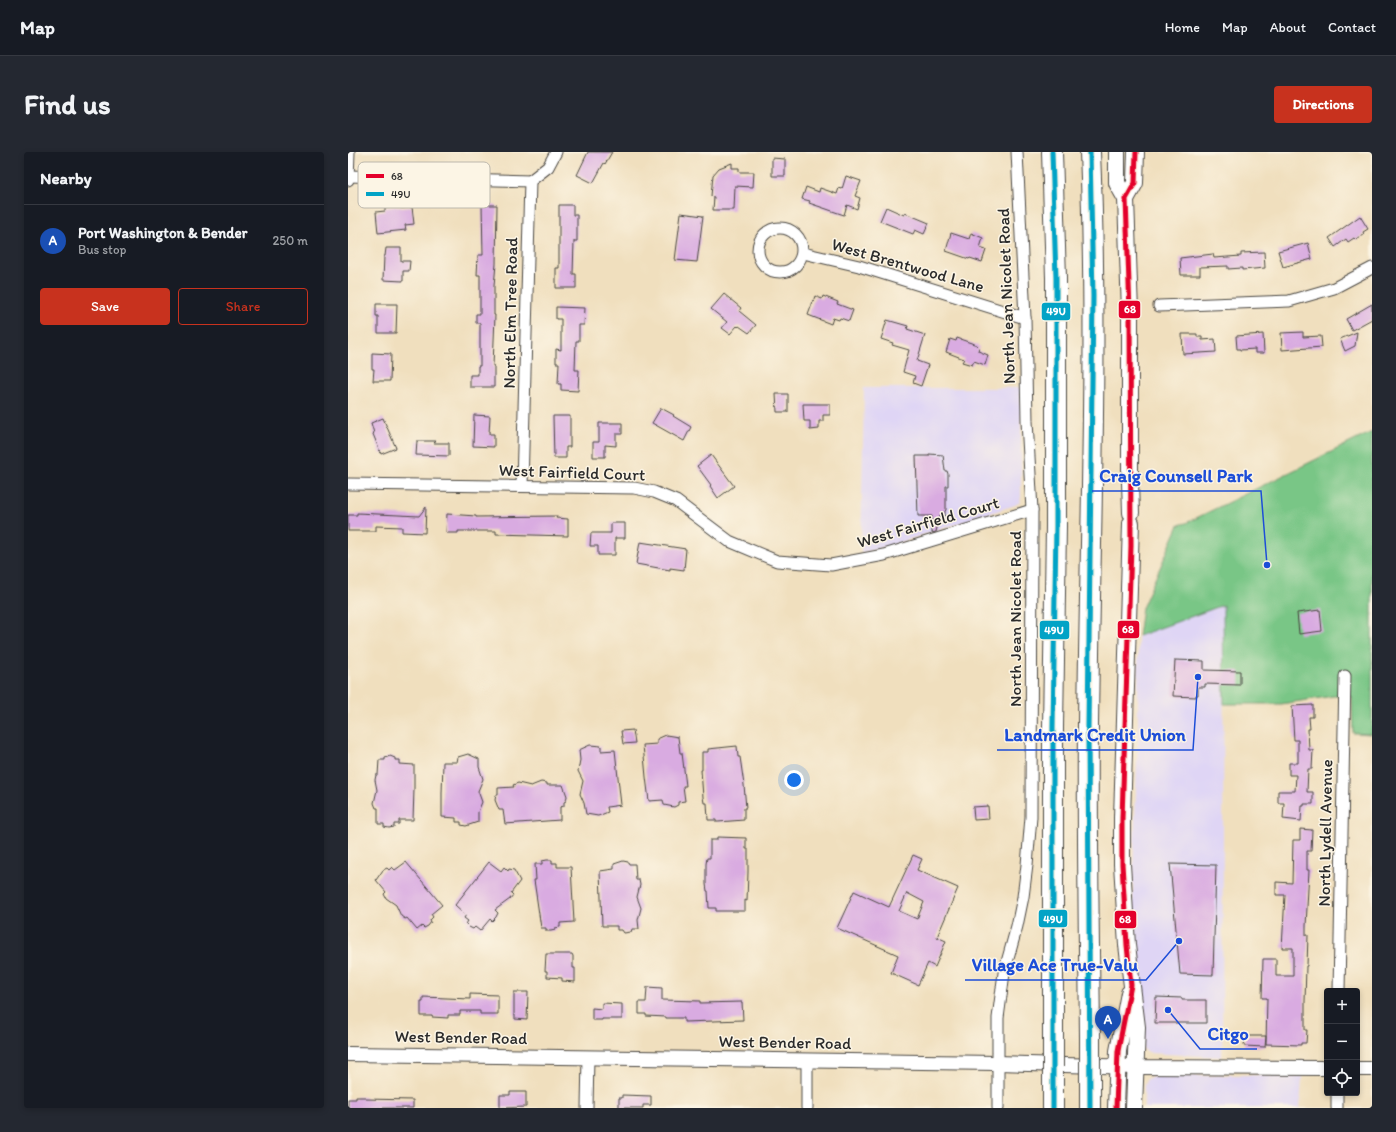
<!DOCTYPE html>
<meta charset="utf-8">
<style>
body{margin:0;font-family:Itim,sans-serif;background:#242831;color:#f1f3f6}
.controls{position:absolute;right:12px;bottom:12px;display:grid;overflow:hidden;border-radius:4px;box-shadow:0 2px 6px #0003}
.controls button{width:36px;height:36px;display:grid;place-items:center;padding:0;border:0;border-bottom:1px solid #363941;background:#171b24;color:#f1f3f6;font:20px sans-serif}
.you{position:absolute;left:446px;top:628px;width:14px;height:14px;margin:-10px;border:3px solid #fff;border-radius:50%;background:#1a73e8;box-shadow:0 0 0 6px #1a73e833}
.badge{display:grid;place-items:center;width:26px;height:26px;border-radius:50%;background:#c8321e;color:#fff;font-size:13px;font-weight:700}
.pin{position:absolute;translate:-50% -33px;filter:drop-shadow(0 1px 2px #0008)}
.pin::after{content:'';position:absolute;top:21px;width:14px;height:12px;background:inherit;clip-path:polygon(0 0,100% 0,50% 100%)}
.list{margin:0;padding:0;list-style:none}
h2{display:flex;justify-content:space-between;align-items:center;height:52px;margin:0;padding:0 16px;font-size:17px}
h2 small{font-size:13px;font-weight:400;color:#9ea1a6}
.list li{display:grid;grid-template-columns:26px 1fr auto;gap:12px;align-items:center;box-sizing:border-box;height:72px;padding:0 16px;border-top:1px solid #363941}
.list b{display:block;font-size:15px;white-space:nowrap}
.list p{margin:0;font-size:13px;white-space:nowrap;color:#9ea1a6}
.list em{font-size:13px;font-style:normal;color:#9ea1a6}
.actions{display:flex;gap:8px;padding:12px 16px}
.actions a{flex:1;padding:9px 0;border:1px solid #c8321e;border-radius:4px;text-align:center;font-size:14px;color:#c8321e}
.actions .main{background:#c8321e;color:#fff}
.icon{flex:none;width:22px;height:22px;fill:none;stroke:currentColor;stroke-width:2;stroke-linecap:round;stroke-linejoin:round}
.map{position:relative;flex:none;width:1024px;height:956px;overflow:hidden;border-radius:4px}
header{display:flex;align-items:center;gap:24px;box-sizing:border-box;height:56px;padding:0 20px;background:#171b24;border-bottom:1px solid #363941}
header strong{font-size:19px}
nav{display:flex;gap:22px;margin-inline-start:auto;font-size:14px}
.intro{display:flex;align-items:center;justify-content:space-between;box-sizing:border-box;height:96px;padding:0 24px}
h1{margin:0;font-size:28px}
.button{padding:10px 18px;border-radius:4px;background:#c8321e;color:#fff;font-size:14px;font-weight:700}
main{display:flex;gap:24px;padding:0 24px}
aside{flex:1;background:#171b24;border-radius:4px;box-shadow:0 2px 6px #0003}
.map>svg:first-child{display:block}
</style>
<header>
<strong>Map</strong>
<nav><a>Home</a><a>Map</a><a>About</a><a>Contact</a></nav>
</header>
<div class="intro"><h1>Find us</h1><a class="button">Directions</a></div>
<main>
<aside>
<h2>Nearby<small></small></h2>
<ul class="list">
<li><span class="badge" style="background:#1a4fb4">A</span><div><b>Port Washington &amp; Bender</b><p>Bus stop</p></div><em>250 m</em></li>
</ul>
<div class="actions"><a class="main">Save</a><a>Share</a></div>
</aside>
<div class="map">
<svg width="1024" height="956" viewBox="0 0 1024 956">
<rect width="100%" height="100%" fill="#fcf5e5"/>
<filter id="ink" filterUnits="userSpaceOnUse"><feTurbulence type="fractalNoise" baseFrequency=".025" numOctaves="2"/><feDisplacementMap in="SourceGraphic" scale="8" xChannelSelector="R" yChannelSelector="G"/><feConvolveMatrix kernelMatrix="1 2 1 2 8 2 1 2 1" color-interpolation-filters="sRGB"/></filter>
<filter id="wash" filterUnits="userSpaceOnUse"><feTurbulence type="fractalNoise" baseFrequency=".012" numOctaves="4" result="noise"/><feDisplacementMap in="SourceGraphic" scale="16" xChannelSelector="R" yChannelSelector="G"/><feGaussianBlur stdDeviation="0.9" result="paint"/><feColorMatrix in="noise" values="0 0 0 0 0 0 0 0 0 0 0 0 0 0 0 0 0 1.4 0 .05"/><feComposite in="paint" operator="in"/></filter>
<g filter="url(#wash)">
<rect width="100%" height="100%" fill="#f0dfbe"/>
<g fill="#dfd5f5">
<path d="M516,236h157v109l-1,5 -5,3 -123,40 -31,8z"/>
<path d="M876,453l-2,452 -71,-4 -8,-4 -10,-77v-98l5,-137v-101z"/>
<path d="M883,923l71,1 -2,32h-156v-23l3,-6 4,-2z"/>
</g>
<path fill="#79c686" stroke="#527858" d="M1024,280v302l-19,-1 -1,-36 -18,-1 -53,8h-57l-1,-99 -85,31 4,-28 37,-83 7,-2z"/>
<g id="blocks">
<g fill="#d9abe1" fill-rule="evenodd">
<path d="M240,0h24l-7,12 -1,-1 -11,20 -16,-8z"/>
<path d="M424,6l13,1v17h-13z"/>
<path d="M384,11v5h7v4h15l-1,15 -18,-1 -1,24h-21l1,-13 -3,-1 2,-21 6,-7z"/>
<path d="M498,24l15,5 -6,15 5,2 -3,11 -10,-4 -3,10 -35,-12 1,-2 -8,-2 4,-12 13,5 1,-4 17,6 2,-6 3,1z"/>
<path d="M134,53h15l-1,59 -2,22v29h1l-2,51h1v21h-24v-12h8v-9h2v-43h-4v-9h4v-39h-3l1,-20h5z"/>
<path d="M211,53h14v10h4v26h-3l-1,33h3v14h-20v-20h3z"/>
<path d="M53,54v2l11,-1 2,17 -9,1 1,5 -28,3 -2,-21 9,-1v-3z"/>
<path d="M538,55l18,8 1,-2 24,10 -5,11 -9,-4 -2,4 -33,-13z"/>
<path d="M333,61l22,3 -6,46 -22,-2z"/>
<path d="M1012,64l8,13 -5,3 1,2 -8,6 -2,-2 -6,4 -2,-3 -11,8 -6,-9z"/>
<path d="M603,81l18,6 2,-6 12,5 -3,10 6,2 -4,12 -12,-4 -1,1 -23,-8z"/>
<path d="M960,91l4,16 -29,8 -5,-16z"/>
<path d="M38,96h15v13h9l-1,10h-6v10l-20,-1 1,-24h1z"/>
<path d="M916,100l1,16 -23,2v-2l-14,1v-3l-28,1v8h-19l-1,-17 33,-4 1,4 27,-2v-3z"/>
<path d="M376,142l17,14 -2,3 17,14 -7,8 -10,-7 -1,1 -1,-1 -7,8 -8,-6 5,-6 -16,-13z"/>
<path d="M467,144l7,3 1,-3 15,6 -1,2 16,6 -4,11 -9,-3 -1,2 -6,-2 -2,6 -23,-9z"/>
<path d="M28,152h21l-1,29h-18v-17h-2z"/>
<path d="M1024,152v15l-20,11 -6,-11z"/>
<path d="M208,155l29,1 -1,17h-5v16h-3l-1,29h4l-1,21 -17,-1v-6h-3l1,-21h-3v-14l5,1v-31h-5z"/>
<path d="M539,168l21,6 -1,3 18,6 -8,26 11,4 -7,21 -8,-3 2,-7 -12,-4 6,-22 -17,-5 1,-2 -12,-4z"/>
<path d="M955,180v5l18,-1 1,11 -40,3 -1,-17z"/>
<path d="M1009,180l-2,14 -10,5 -5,-12z"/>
<path d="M834,182h15v3h5v3l13,-1 1,13 -33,2z"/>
<path d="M915,182l1,19h-9v-4l-15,1v-1h-3l-1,-13z"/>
<path d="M609,186l20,7 2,2 -1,4 10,4 -3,10 -11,-4 -2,4 -10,-3 2,-3 -18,-7 4,-13 6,2z"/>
<path d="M24,201l19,1 -1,27h-17l1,-12h-2z"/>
<path d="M428,242h12v18h-11z"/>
<path d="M455,252h27v11h-7v6h-4v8l-9,1v-9h-6z"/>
<path d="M313,256l13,7 -1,1 18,11 -7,14 -32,-18z"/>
<path d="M126,263l16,1 -1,18h5v13l-21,-1z"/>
<path d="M205,264h17v31h-4v11h-12z"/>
<path d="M35,266l13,30 -15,6 -8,-20 1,-1 -3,-10z"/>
<path d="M251,271h23v11h-6v12l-11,-1v12h-12v-15h6z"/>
<path d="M69,289h19l-2,2h15v13l-33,-1z"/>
<path d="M581,302l14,1 2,16h2l1,3v12h-2v24l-1,1v5l-5,-1 -4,17 -4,1v-17h-14l-2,-60h13z"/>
<path d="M363,303l23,31 -16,12 -8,-12 1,-1 -14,-19z"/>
<path d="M78,355l-1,26 -23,-1v-5l-26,-1v5h-28v-16h9v-2l62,3z"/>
<path d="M99,362l29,2v1l81,-1 -1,2 12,1v17l-72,-2v-3h-38v2h-12z"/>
<path d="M263,371h14v15h-10v17h-17v-9h-8l1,-13h20z"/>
<path d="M292,390l46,7 -2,21 -14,-2v2l-34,-6z"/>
<path d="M972,458l2,21 -23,3 -2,-21z"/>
<path d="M827,508l29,1v9l36,1v14l-35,-1v3h-7v8h-2v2l-23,-1z"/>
<path d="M965,553v12h-4l1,12h-2l1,21h4l-1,19h-4l-1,23h6v12h-9v2h-2l-1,15 -18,-2 1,-16h-6v-12h17l1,-16h-7v-12h9v-23h-4l-2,-34z"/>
<path d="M285,578l2,13 -12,1 -2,-13z"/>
<path d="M318,583l12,2 2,16h2l4,33h-3l2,15 -7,1v3l-4,2 -10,-2 -1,-5 -14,1 -3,-24 -3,-32 14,-1v-5z"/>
<path d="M242,593l11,1v5l14,-1 6,55 -14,2 1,5 -10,4 -12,-2 -2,-11 -4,-9 3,-13 -5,-10 2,-11 -1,-10z"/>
<path d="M389,594l1,11h2l4,28 2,23h-2v12l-26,2h-2v-2h-8l-1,-17h-3l-1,-6 -2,-27h1v-18h6v-3z"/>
<path d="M120,602l11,5v8l4,12 -5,12 4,11 -4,10v10l-12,4 -5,-1v-3h-5v-4l-14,-1v-24l1,-31h14l1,-5z"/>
<path d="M42,604l5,2v2h5v4l14,1v24l-1,31h-14v4h-5v3l-5,1 -5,-1v-3h-6v-16h-2l-2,-5 3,-13 -2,-10 1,-5h2l1,-15h6v-2z"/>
<path d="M193,630l6,1v2h16l4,11 -1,5 -2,1v4l-4,1v13l-55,4 -2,-14h-4l-4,-10 1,-5h2v-7l16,-1 -1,-2 5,-2 13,3z"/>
<path d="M640,654l1,13 -15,1 -1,-13z"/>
<path d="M952,677l12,1 -1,21h-4v19h2l-3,56v9h2l-1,31h-1l-1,36v28h2l-1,13h-5v2l-35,-1 1,-46h-5l1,-39h13v17h17v-28h-11l3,-53h-9v-13l16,1 1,-43h7z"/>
<path d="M369,685l29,1v11h2v23l-1,29 -2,-1v11h-29v-3h-7l-1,-17h-1l-1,-7v-20l1,-6h3v-18h7z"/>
<path d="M565,703l9,4 -5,11 41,18 -21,49 9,4 -11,26 -7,-4 -10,22 -27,-12 7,-18 -61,-27 17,-37 35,16zM559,741l17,9 -7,17 -18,-8z"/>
<path d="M199,708h5v3h5v4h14l3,55 -14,1v4l-5,1v2l-4,1h-5v-3h-5l-7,-48h2l-1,-16h7v-3z"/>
<path d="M275,709l5,1 1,2h6l1,16h3l1,5 -3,12 4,11 -3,12 1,9h-7l-1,3 -7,1 -2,-3h-5v-4h-15l-2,-55 14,-2v-5z"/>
<path d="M58,710l36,43 -11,9 2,3 -3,3 1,2 -3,4 -4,2 -2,-2 -5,4 -10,-12 -2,1 -4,-3 -5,-11 -10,-7 -2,-4 2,-2 -10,-12 7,-10 4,-2 2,2 3,-3 3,3z"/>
<path d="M141,710l12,9 3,-4 4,4 1,-2 5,1 6,11 -9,12 2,2 -3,4 -15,11 3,3 -2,4 -4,4 -2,-2 -10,12 -5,-4 -2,2 -4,-2 -3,-3 2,-3 -4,-3 2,-3 -11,-10z"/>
<path d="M822,712l46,1 -3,110 -33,-1z"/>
<path d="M198,802h26l1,2v12h2v14l-13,-1v-3l-15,-1v-6h-2z"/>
<path d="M299,835l15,1v12l38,1v2l42,-1 1,18 -59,2v-4h-18v-1l-20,-1v-2h-7v-12h7z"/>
<path d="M166,840h14l-1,28 -12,-1v-4h-1z"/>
<path d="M122,842l28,1v19h-18v-3h-20v4h-12v3l-16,-1v-1h-11v-14h2v-5l47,2z"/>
<path d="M808,845l26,1v2h24v23h-51z"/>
<path d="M254,851l20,1v15h-20v1h-10v-12l10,1z"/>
<path d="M897,884h21l-1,11 -21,-1z"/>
<path d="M162,940h16v15l-26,1v-13h10z"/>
<path d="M274,943l29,1v9h-8v3h-24v-10h3z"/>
<path d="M8,945h9v2l48,1v8h-65v-9h8z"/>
</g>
</g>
</g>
<g filter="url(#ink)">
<use href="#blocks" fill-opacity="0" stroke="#494641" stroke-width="1"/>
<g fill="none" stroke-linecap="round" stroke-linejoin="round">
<g stroke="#494641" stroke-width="13">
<g id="minor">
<path d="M0,24l182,5"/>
<path d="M0,28l1,-28"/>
<circle cx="432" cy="98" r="22"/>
<path d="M455,101l56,13 166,52"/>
<path d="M811,154l130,-5 45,-13 38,-20"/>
<path d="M0,332l286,4 20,4 22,9 53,40 48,20 54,4 53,-10 148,-45"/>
<path d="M174,334l8,-305 18,-14 8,-15"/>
<path d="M991,839l6,-315"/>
<path d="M239,956l1,-51"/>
<path d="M459,956v-47"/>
<path d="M650,956v-90l6,-45 13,-47 6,-29 4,-32 4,-48 1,-307 -5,-89 -2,-103 -8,-166"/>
<path d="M989,956v-15"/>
</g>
</g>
<g stroke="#494641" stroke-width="16">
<g id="tertiary">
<path d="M0,902l649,9 138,4 192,1"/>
<path d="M1009,917h15"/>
</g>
</g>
<g stroke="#494641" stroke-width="18">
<g id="secondary">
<path d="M769,0v31l9,16 4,113v170l1,31"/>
<path d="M778,47l9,-16 1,-31"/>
<path d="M783,371l-9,295v46l5,81 10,82 -3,81"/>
<path d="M768,956l2,-57 11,-58"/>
</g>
</g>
<g stroke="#494641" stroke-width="22">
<g id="motorway">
<path d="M704,0l4,126v248l-3,202v310"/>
<path d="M742,0c8,191 0,383 -2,574 -1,104 1,208 2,312"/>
<path d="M705,956v-19"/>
<path d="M742,956v-18"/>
</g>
</g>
<use href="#minor" stroke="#fff" stroke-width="11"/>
<use href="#tertiary" stroke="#fff" stroke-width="14"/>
<use href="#secondary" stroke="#fff" stroke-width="16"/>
<use href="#motorway" stroke="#fff" stroke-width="20"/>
<g stroke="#494641" stroke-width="22" stroke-linecap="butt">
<g id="motorway-bridge">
<path d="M742,886v52"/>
<path d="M705,937v-51"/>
</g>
</g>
<use href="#motorway-bridge" stroke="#fff" stroke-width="20"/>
<g stroke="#fcf5e5" stroke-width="8">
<path id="bus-1" d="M768,956l2,-57 13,-66 -4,-40 -5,-81v-46l9,-272 -1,-234 -4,-113 9,-16 1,-31"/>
</g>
<g stroke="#fcf5e5" stroke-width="8">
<g id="bus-2">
<path d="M704,0l4,126v248l-3,202v380"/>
<path d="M742,0l3,144 -5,432 2,380"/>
</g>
</g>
<use href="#bus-1" stroke="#e4002b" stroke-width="5"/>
<use href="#bus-2" stroke="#02a3c6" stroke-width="5"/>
</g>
</g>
<g text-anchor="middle" stroke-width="3" stroke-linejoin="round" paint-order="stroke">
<g font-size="17" fill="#2b2b2b" stroke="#fcf5e5">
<text transform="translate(560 113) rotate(16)" y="6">West Brentwood Lane</text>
<text transform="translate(658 144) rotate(-92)" y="6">North Jean Nicolet Road</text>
<text transform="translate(162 161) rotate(-89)" y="6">North Elm Tree Road</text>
<text transform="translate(224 320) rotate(2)" y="6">West Fairfield Court</text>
<text transform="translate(580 370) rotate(-16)" y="6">West Fairfield Court</text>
<text transform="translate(667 467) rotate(-90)" y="6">North Jean Nicolet Road</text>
<text transform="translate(977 681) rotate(-89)" y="6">North Lydell Avenue</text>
<text transform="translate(113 885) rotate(1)" y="6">West Bender Road</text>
<text transform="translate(437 890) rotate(1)" y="6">West Bender Road</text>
</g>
</g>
<rect x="10" y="10" width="132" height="46" rx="6" fill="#fcf5e5" stroke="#bdb8ad" stroke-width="1"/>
<rect x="18" y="22" width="18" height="4" fill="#e4002b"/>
<rect x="18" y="40" width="18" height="4" fill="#02a3c6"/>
<g font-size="11" fill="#2b2b2b">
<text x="43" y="28">68</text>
<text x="43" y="46">49U</text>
</g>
<path fill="none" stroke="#1d4ed8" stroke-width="1.5" d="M919 413L913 339H744M850 525L845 598H649M831 789L798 828H617M820 858L852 897H909"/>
<g fill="#1d4ed8" stroke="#fcf5e5" stroke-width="1.5">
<circle cx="919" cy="413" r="4"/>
<circle cx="850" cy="525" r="4"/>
<circle cx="831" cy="789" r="4"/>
<circle cx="820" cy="858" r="4"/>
</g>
<g font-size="18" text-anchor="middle" font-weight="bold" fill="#1d4ed8" stroke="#fcf5e5" stroke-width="3" stroke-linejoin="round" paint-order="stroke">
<text x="828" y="330">Craig Counsell Park</text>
<text x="747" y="589">Landmark Credit Union</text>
<text x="707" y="819">Village Ace True-Valu</text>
<text x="880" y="888">Citgo</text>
</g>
<g stroke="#fcf5e5" stroke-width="1.5">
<rect x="770" y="148" width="23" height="19" rx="4" fill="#e4002b"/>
<rect x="693" y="150" width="30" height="19" rx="4" fill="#02a3c6"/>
<rect x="769" y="468" width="23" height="19" rx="4" fill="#e4002b"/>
<rect x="691" y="468" width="31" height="20" rx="4" fill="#02a3c6"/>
<rect x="690" y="757" width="30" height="19" rx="4" fill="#02a3c6"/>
<rect x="766" y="758" width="23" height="19" rx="4" fill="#e4002b"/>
</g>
<g font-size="11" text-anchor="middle" font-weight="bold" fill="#fff">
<text x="782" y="161">68</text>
<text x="708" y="163">49U</text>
<text x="780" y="481">68</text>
<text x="706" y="482">49U</text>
<text x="705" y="771">49U</text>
<text x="777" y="771">68</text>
</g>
</svg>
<div class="controls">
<button>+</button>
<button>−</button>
<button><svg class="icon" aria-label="locate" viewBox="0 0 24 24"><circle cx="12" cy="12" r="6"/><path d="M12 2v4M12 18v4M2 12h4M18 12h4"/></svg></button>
</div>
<div class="you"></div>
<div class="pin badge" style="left:760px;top:887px;background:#1a4fb4">A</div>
</div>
</main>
